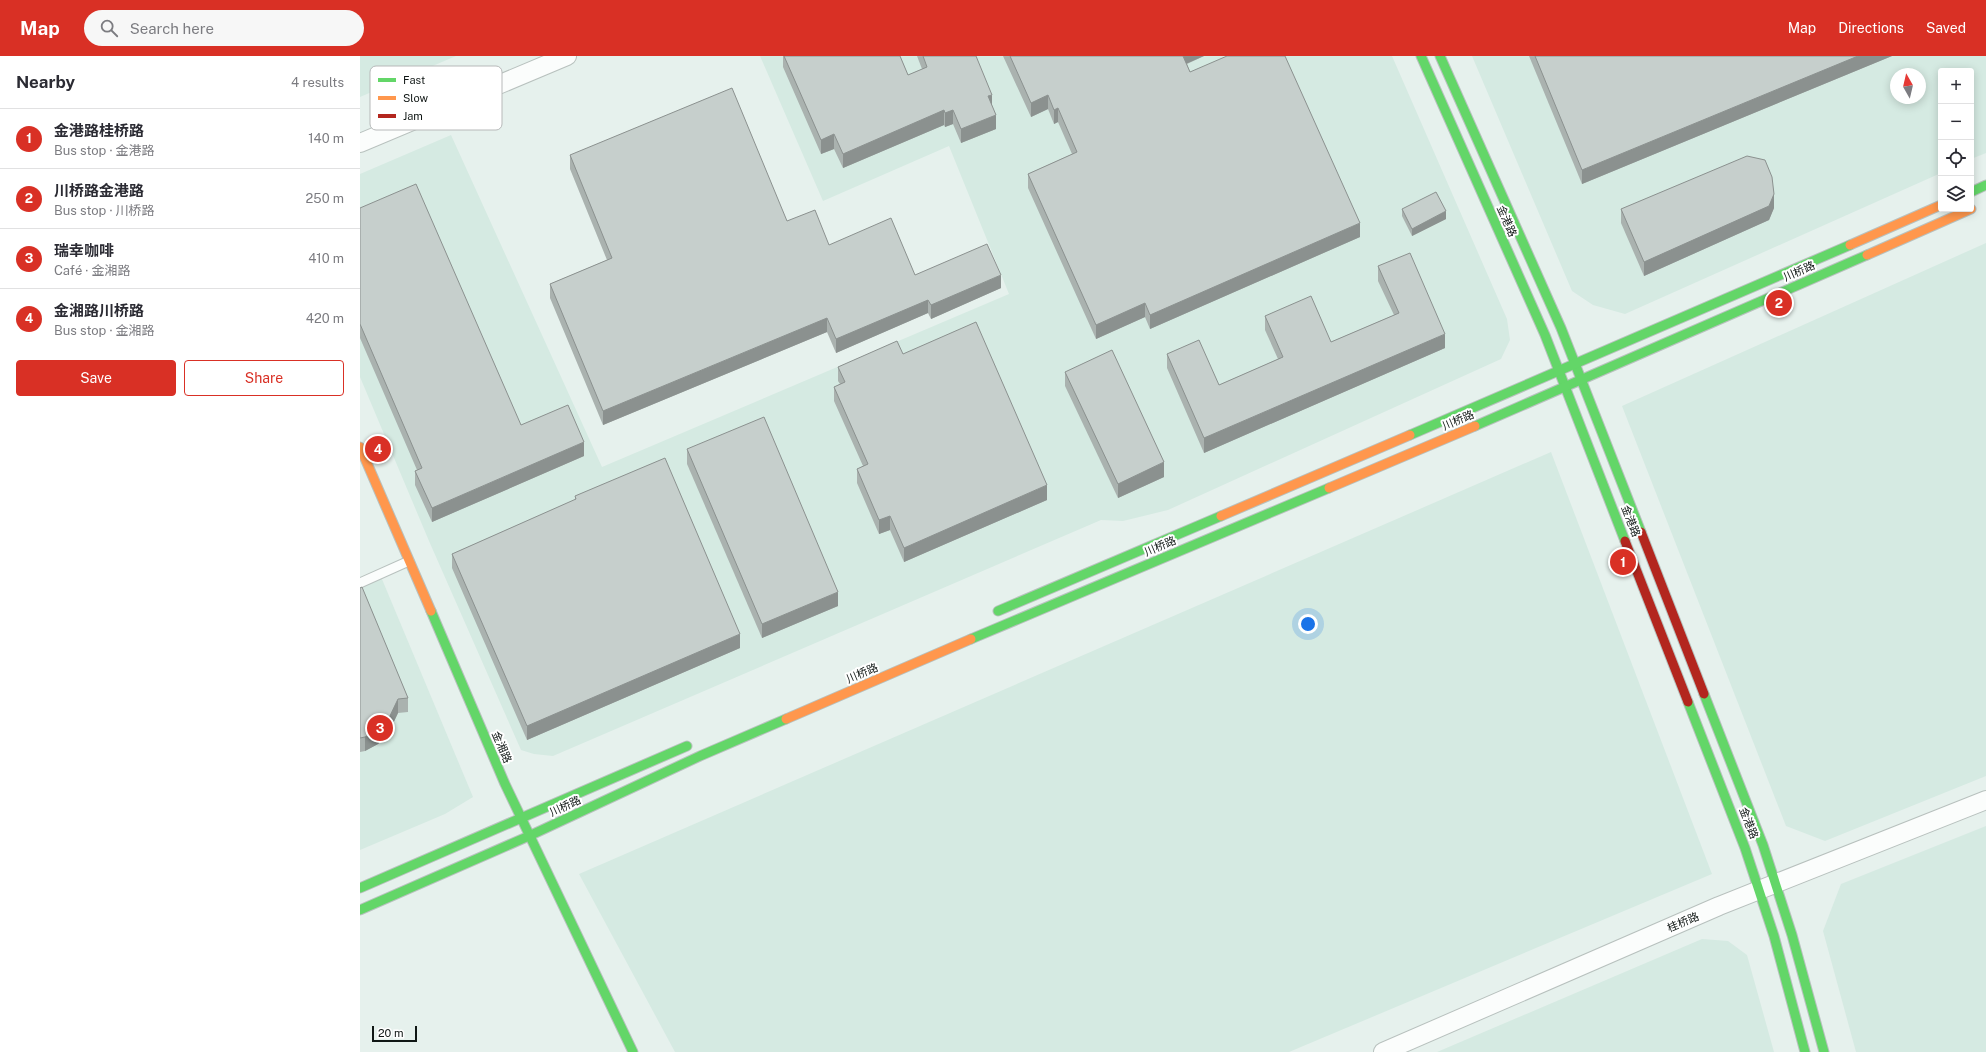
<!DOCTYPE html>
<meta charset="utf-8">
<style>
body{margin:0;font-family:"Public Sans","Noto Sans SC",sans-serif;background:#f7f7f7;color:#2b2b33}
.controls{position:absolute;right:12px;top:12px;display:grid;overflow:hidden;border-radius:4px;box-shadow:0 2px 10px #0003}
.controls button{width:36px;height:36px;display:grid;place-items:center;padding:0;border:0;border-bottom:1px solid #e1e1e2;background:#fff;color:#2b2b33;font:20px sans-serif}
.compass{position:absolute;left:1530px;top:12px;width:36px;height:36px;border-radius:50%;background:#fff;box-shadow:0 2px 10px #0003;rotate:352deg}
.scale{position:absolute;left:12px;bottom:10px;width:45px;box-sizing:border-box;padding-left:4px;border:2px solid #101715;border-top:0;font-size:11px;line-height:14px;white-space:nowrap;color:#101715;-webkit-text-stroke:3px #fff;paint-order:stroke}
.you{position:absolute;left:948px;top:568px;width:14px;height:14px;margin:-10px;border:3px solid #fff;border-radius:50%;background:#1a73e8;box-shadow:0 0 0 6px #1a73e833}
.badge{display:grid;place-items:center;width:26px;height:26px;border-radius:50%;background:#d93025;color:#fff;font-size:13px;font-weight:700}
.pin{position:absolute;translate:-50% -50%;border:2px solid #fff;box-shadow:0 1px 4px #0006}
.list{margin:0;padding:0;list-style:none}
h2{display:flex;justify-content:space-between;align-items:center;height:52px;margin:0;padding:0 16px;font-size:17px}
h2 small{font-size:13px;font-weight:400;color:#7c7c81}
.list li{display:grid;grid-template-columns:26px 1fr auto;gap:12px;align-items:center;box-sizing:border-box;height:60px;padding:0 16px;border-top:1px solid #e1e1e2}
.list b{display:block;font-size:15px;white-space:nowrap}
.list p{margin:0;font-size:13px;white-space:nowrap;color:#7c7c81}
.list em{font-size:13px;font-style:normal;color:#7c7c81}
.actions{display:flex;gap:8px;padding:12px 16px}
.actions a{flex:1;padding:9px 0;border:1px solid #d93025;border-radius:4px;text-align:center;font-size:14px;color:#d93025}
.actions .main{background:#d93025;color:#fff}
.icon{flex:none;width:22px;height:22px;fill:none;stroke:currentColor;stroke-width:2;stroke-linecap:round;stroke-linejoin:round}
.map{position:relative;flex:none;width:1626px;height:996px;overflow:hidden}
header{display:flex;align-items:center;gap:24px;box-sizing:border-box;height:56px;padding:0 20px;background:#d93025;color:#fff}
header strong{font-size:19px}
nav{display:flex;gap:22px;margin-inline-start:auto;font-size:14px}
.search{width:280px;height:36px;background:#f7f7f7;display:flex;align-items:center;gap:10px;box-sizing:border-box;padding:0 14px;border-radius:22px;color:#7c7c81;font-size:15px}
main{display:flex}
aside{flex:1;background:#fff}
.map>svg:first-child{display:block}
</style>
<header>
<strong>Map</strong>
<div class="search"><svg class="icon" aria-label="search" viewBox="0 0 24 24"><circle cx="10" cy="10" r="6"/><path d="M15 15l6 6"/></svg>Search here</div>
<nav><a>Map</a><a>Directions</a><a>Saved</a></nav>
</header>
<main>
<aside>
<h2>Nearby<small>4 results</small></h2>
<ul class="list">
<li><span class="badge">1</span><div><b>金港路桂桥路</b><p>Bus stop · 金港路</p></div><em>140 m</em></li>
<li><span class="badge">2</span><div><b>川桥路金港路</b><p>Bus stop · 川桥路</p></div><em>250 m</em></li>
<li><span class="badge">3</span><div><b>瑞幸咖啡</b><p>Café · 金湘路</p></div><em>410 m</em></li>
<li><span class="badge">4</span><div><b>金湘路川桥路</b><p>Bus stop · 金湘路</p></div><em>420 m</em></li>
</ul>
<div class="actions"><a class="main">Save</a><a>Share</a></div>
</aside>
<div class="map">
<svg width="1626" height="996" viewBox="0 0 1626 996">
<rect width="100%" height="100%" fill="#e6f1ed"/>
<g fill="#d5eae2" fill-rule="evenodd">
<path d="M0,0h96l-96,41z"/>
<path d="M400,0h632l115,263 3,21 -9,19 -333,151 -45,11 -22,-1 -548,236 -19,-2 -13,-4 -92,-209 -69,-164v-203l91,-39 151,332 407,-173 -60,-148 -126,55z"/>
<path d="M1112,0h514v97l-15,6v-88h-30v102l-316,141 -32,-9 -21,-14zM1536,18h24v24h-24z"/>
<path d="M1626,187v533l-161,65 -39,-15 -164,-420z"/>
<path d="M1191,396l161,422 -423,178h-614l-96,-178z"/>
<path d="M19,516l94,225 -28,17 -85,36v-270z"/>
<path d="M1626,770v226h-130l-33,-121 18,-47z"/>
<path d="M1342,883l26,2 19,14 27,97h-337z"/>
</g>
<g fill="none" stroke-linecap="round" stroke-linejoin="round">
<g stroke="#b8c1be" stroke-width="11">
<path id="lane" d="M0,527l49,-22"/>
</g>
<g stroke="#b8c1be" stroke-width="20">
<g id="street">
<path d="M0,87l207,-87"/>
<path d="M1023,996l336,-146 267,-106"/>
</g>
</g>
<g stroke="#b8c1be" stroke-width="11">
<g id="fast">
<path d="M1061,0l124,279 80,206"/>
<path d="M1080,0l121,272 80,204"/>
<path d="M1611,136l15,-7"/>
<path d="M1115,370l392,-171"/>
<path d="M1050,379l440,-190"/>
<path d="M71,555l74,173 128,268"/>
<path d="M638,555l223,-95"/>
<path d="M611,583l358,-151"/>
<path d="M1344,638l59,151 29,90 32,117"/>
<path d="M1328,646l57,146 29,88 31,116"/>
<path d="M0,832l327,-142"/>
<path d="M0,854l169,-74 171,-80 86,-37"/>
</g>
</g>
<g stroke="#b8c1be" stroke-width="11">
<g id="slow">
<path d="M1490,189l91,-40"/>
<path d="M1507,199l104,-46"/>
<path d="M0,391l71,164"/>
<path d="M969,432l146,-62"/>
<path d="M861,460l189,-81"/>
<path d="M426,663l185,-80"/>
</g>
</g>
<g stroke="#b8c1be" stroke-width="11">
<g id="jam">
<path d="M1281,476l63,162"/>
<path d="M1265,485l63,161"/>
</g>
</g>
<use href="#lane" stroke="#fbfdfc" stroke-width="9"/>
<use href="#street" stroke="#fbfdfc" stroke-width="18"/>
<use href="#fast" stroke="#63d668" stroke-width="9"/>
<use href="#slow" stroke="#ff974d" stroke-width="9"/>
<use href="#jam" stroke="#b3261e" stroke-width="9"/>
</g>
<g fill="#aab2af">
<path d="M423,0h117l8,19 14,-6 -5,-13h59l16,49 4,24 -35,14 -8,-19 -8,3 -1,-2 -101,43 -9,-19 -13,5 -38,-87z"/>
<path d="M643,0h201l-17,8 3,8 170,165 -210,92 -5,-12 -49,22 -68,-151v-14l44,-20 -14,-32 -4,2 -6,-15 -17,8z"/>
<path d="M1169,0h363l-310,128z"/>
<path d="M210,99l217,66 42,24 86,30 86,13 -70,31 -3,-6 -92,40 -9,-21 -224,93 -53,-127v-14l57,-24 -37,-91z"/>
<path d="M0,152l161,217 63,31 -152,66 -17,-37v-14l2,-1 -57,-132z"/>
<path d="M1414,152l-5,12 -125,56 -23,-53v-14z"/>
<path d="M1042,153l44,10 -34,17 -10,-20z"/>
<path d="M1018,210l67,82 -241,105 -37,-85v-14l52,31 59,-26 -13,-29v-14l66,26 63,-27 -16,-34z"/>
<path d="M543,298l144,146 -143,62 -14,-32 -11,4 -22,-51v-14l6,-3 -29,-65v-14l6,-3 -2,-3v-14z"/>
<path d="M705,316l99,105 -46,21 -53,-112z"/>
<path d="M327,393l151,157 -76,32 -75,-174z"/>
<path d="M215,440l165,152 -213,92 -75,-172v-14l123,-54z"/>
<path d="M0,532l48,110v14l-10,1 -10,21 -10,10 -13,7 -5,1z"/>
</g>
<g fill="#8b918f">
<path d="M821,0h23l-23,10z"/>
<path d="M1498,0h34l-310,128v-14z"/>
<path d="M632,39v14l-4,-13z"/>
<path d="M688,39v14l-17,8v-14z"/>
<path d="M698,52v14l-4,2v-14z"/>
<path d="M584,54v15l-101,43v-14z"/>
<path d="M593,54v14l-8,3v-14z"/>
<path d="M636,59v14l-35,14v-14z"/>
<path d="M474,78v15l-13,5v-14z"/>
<path d="M1414,138v14l-5,12 -125,56v-14z"/>
<path d="M1086,155v8l-34,17v-7z"/>
<path d="M1000,167v14l-210,92v-14z"/>
<path d="M641,219v13l-70,31v-14z"/>
<path d="M568,244v13l-92,40v-14z"/>
<path d="M785,247v14l-49,22v-14z"/>
<path d="M467,262v14l-224,93v-14z"/>
<path d="M1085,278v14l-241,105v-15z"/>
<path d="M224,386v14l-152,66v-14z"/>
<path d="M804,406v15l-46,21v-14z"/>
<path d="M687,429v15l-143,62v-14z"/>
<path d="M530,460v14l-11,4v-14z"/>
<path d="M478,536v14l-76,32v-14z"/>
<path d="M380,578v14l-213,92v-14z"/>
<path d="M38,643v14l-10,21 -10,10 -13,7v-14z"/>
</g>
<g fill="#c6cfcc" stroke="#8b918f">
<path d="M424,0h116l8,19 19,-8 -4,-11h53l16,39 -4,1 8,19 -35,14 -8,-19 -8,3 -1,-3 -101,44 -9,-20 -13,6z"/>
<path d="M650,0h173l7,16 37,-16h58l75,167 -210,92 -5,-12 -49,22 -68,-151 49,-22 -19,-44 -4,2 -6,-15 -17,8z"/>
<path d="M1175,0h323l-276,114z"/>
<path d="M372,32l55,133 28,-11 14,35 62,-27 24,57 72,-31 14,31 -70,30 -3,-5 -92,39 -9,-21 -224,93 -53,-127 62,-26 -42,-103z"/>
<path d="M1387,100l18,4 7,17 2,17 -5,12 -125,56 -23,-53z"/>
<path d="M56,128l105,241 47,-20 16,37 -152,66 -17,-37 7,-3 -62,-144v-116z"/>
<path d="M1076,136l10,19 -34,18 -10,-20z"/>
<path d="M1050,197l35,81 -241,104 -37,-84 32,-14 20,45 64,-28 -18,-41 46,-20 20,46 68,-29 -21,-47z"/>
<path d="M616,266l71,163 -143,63 -14,-32 -11,4 -22,-51 11,-5 -34,-77 11,-5 -7,-15 59,-26 6,13z"/>
<path d="M752,294l52,112 -46,22 -53,-112z"/>
<path d="M404,361l74,175 -76,32 -75,-175z"/>
<path d="M305,402l75,176 -213,92 -75,-172 124,-55 -1,-3z"/>
<path d="M2,531l46,111 -10,1 -10,21 -10,10 -13,7 -5,1v-150z"/>
</g>
<g text-anchor="middle" stroke-width="4" stroke-linejoin="round" paint-order="stroke">
<g font-size="11" fill="#101715" stroke="#fff">
<text transform="translate(1147 165) rotate(66)" y="4">金港路</text>
<text transform="translate(1439 215) rotate(-24)" y="4">川桥路</text>
<text transform="translate(1098 364) rotate(-23)" y="4">川桥路</text>
<text transform="translate(1271 465) rotate(69)" y="4">金港路</text>
<text transform="translate(800 490) rotate(-23)" y="4">川桥路</text>
<text transform="translate(502 617) rotate(-23)" y="4">川桥路</text>
<text transform="translate(142 691) rotate(67)" y="4">金湘路</text>
<text transform="translate(205 750) rotate(-25)" y="4">川桥路</text>
<text transform="translate(1389 767) rotate(69)" y="4">金港路</text>
<text transform="translate(1323 866) rotate(-23)" y="4">桂桥路</text>
</g>
</g>
<rect x="10" y="10" width="132" height="64" rx="6" fill="#fff" stroke="#b7b9b9" stroke-width="1"/>
<rect x="18" y="22" width="18" height="4" fill="#63d668"/>
<rect x="18" y="40" width="18" height="4" fill="#ff974d"/>
<rect x="18" y="58" width="18" height="4" fill="#b3261e"/>
<g font-size="11" fill="#101715">
<text x="43" y="28">Fast</text>
<text x="43" y="46">Slow</text>
<text x="43" y="64">Jam</text>
</g>
</svg>
<div class="controls">
<button>+</button>
<button>−</button>
<button><svg class="icon" aria-label="locate" viewBox="0 0 24 24"><circle cx="12" cy="12" r="6"/><path d="M12 2v4M12 18v4M2 12h4M18 12h4"/></svg></button>
<button><svg class="icon" aria-label="layers" viewBox="0 0 24 24"><path d="M12 4l9 5-9 5-9-5zM3 14l9 5 9-5"/></svg></button>
</div>
<svg class="compass" viewBox="-18 -18 36 36"><path d="M0-13l5 13h-10z" fill="#e53935"/><path d="M0 13l5-13h-10z" fill="#7c7c81"/></svg>
<div class="scale">20 m</div>
<div class="you"></div>
<div class="pin badge" style="left:1263px;top:506px">1</div>
<div class="pin badge" style="left:1419px;top:247px">2</div>
<div class="pin badge" style="left:20px;top:672px">3</div>
<div class="pin badge" style="left:18px;top:393px">4</div>
</div>
</main>
